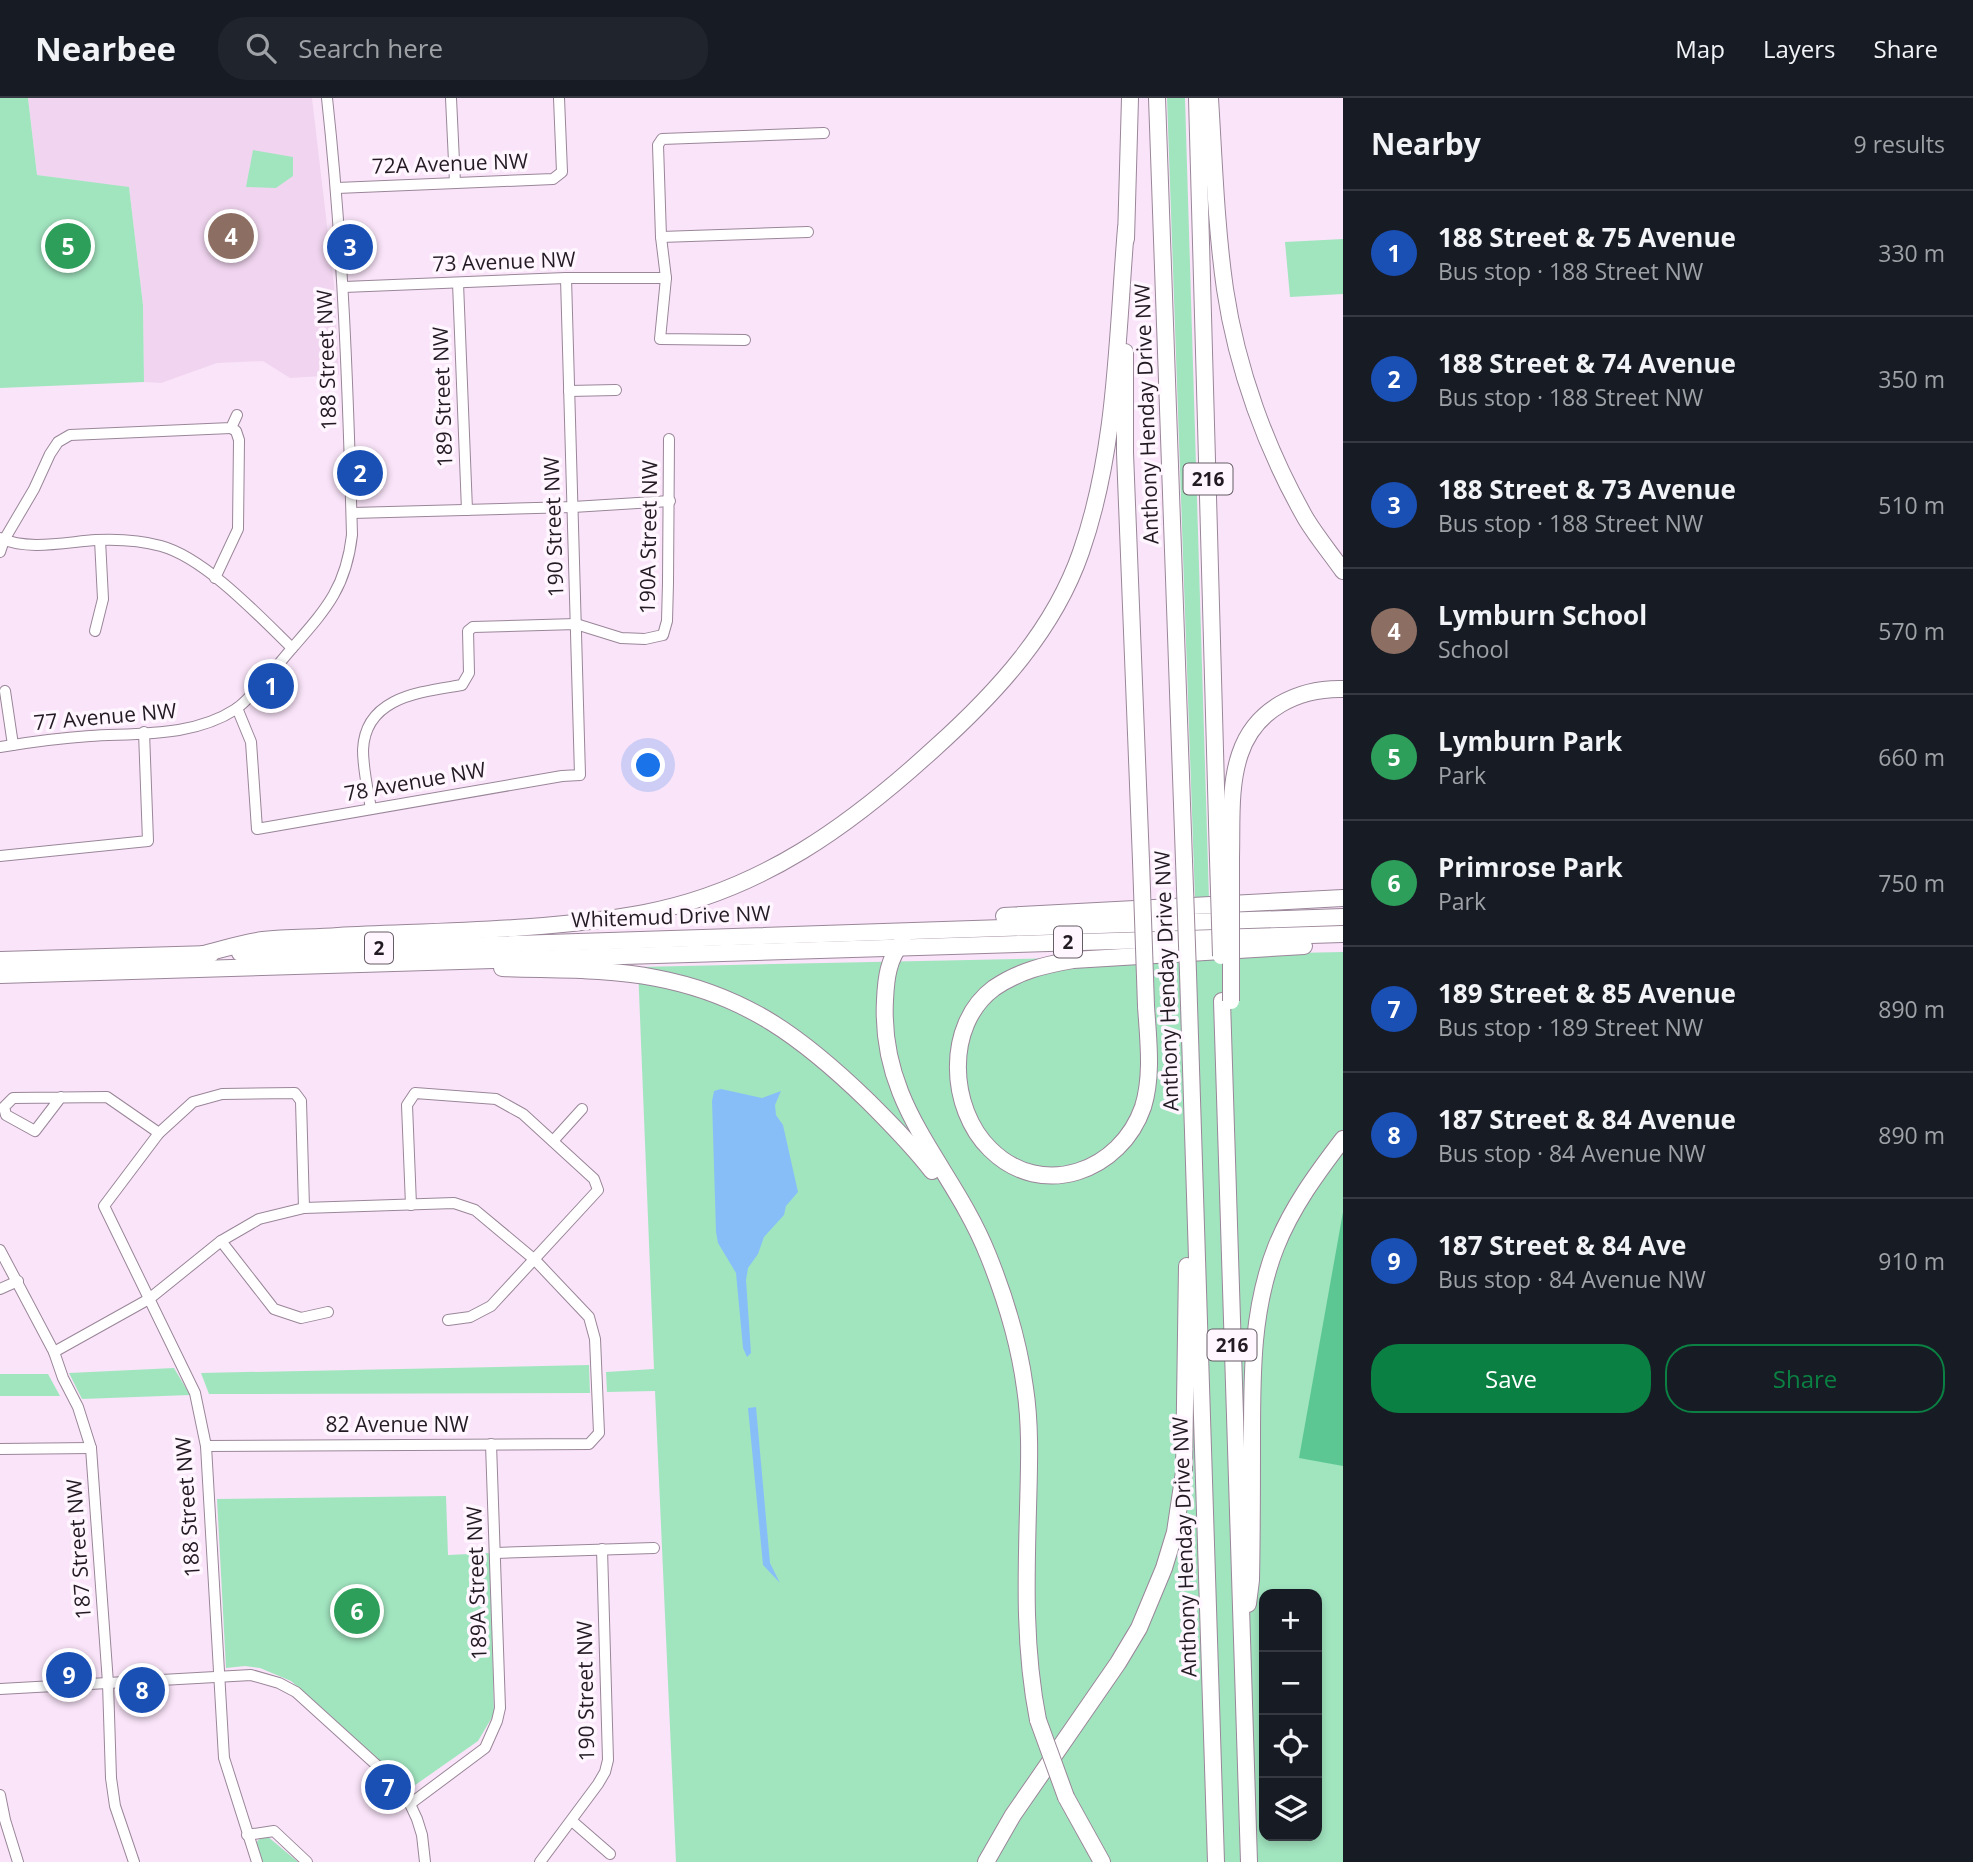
<!DOCTYPE html>
<meta charset="utf-8">
<style>
body{margin:0;font-family:"Open Sans",sans-serif;background:#20242c;color:#f1f3f6}
.controls{position:absolute;right:21px;bottom:21px;display:grid;overflow:hidden;border-radius:14px;box-shadow:0 4px 10px #0003}
.controls button{width:63px;height:63px;display:grid;place-items:center;padding:0;border:0;border-bottom:2px solid #363941;background:#171b24;color:#f1f3f6;font:35px sans-serif}
.you{position:absolute;left:649px;top:668px;width:24px;height:24px;margin:-18px;border:5px solid #fff;border-radius:50%;background:#1a73e8;box-shadow:0 0 0 10px #1a73e833}
.badge{display:grid;place-items:center;width:46px;height:46px;border-radius:50%;background:#0b8043;color:#fff;font-size:23px;font-weight:700}
.pin{position:absolute;translate:-50% -50%;border:4px solid #fff;box-shadow:0 2px 7px #0006}
.list{margin:0;padding:0;list-style:none}
h2{display:flex;justify-content:space-between;align-items:center;height:91px;margin:0;padding:0 28px;font-size:30px}
h2 small{font-size:23px;font-weight:400;color:#9ea1a6}
.list li{display:grid;grid-template-columns:46px 1fr auto;gap:21px;align-items:center;box-sizing:border-box;height:126px;padding:0 28px;border-top:2px solid #363941}
.list b{display:block;font-size:26px;white-space:nowrap}
.list p{margin:0;font-size:23px;white-space:nowrap;color:#9ea1a6}
.list em{font-size:23px;font-style:normal;color:#9ea1a6}
.actions{display:flex;gap:14px;padding:21px 28px}
.actions a{flex:1;padding:16px 0;border:2px solid #0b8043;border-radius:28px;text-align:center;font-size:24px;color:#0b8043}
.actions .main{background:#0b8043;color:#fff}
.icon{flex:none;width:38px;height:38px;fill:none;stroke:currentColor;stroke-width:2;stroke-linecap:round;stroke-linejoin:round}
.map{position:relative;flex:none;width:1343px;height:1764px;overflow:hidden}
header{display:flex;align-items:center;gap:42px;box-sizing:border-box;height:98px;padding:0 35px;background:#171b24;border-bottom:2px solid #363941}
header strong{font-size:33px}
nav{display:flex;gap:38px;margin-inline-start:auto;font-size:24px}
.search{width:490px;height:63px;background:#20242c;display:flex;align-items:center;gap:18px;box-sizing:border-box;padding:0 24px;border-radius:28px;color:#9ea1a6;font-size:26px}
main{display:flex}
aside{flex:1;background:#171b24}
.map>svg:first-child{display:block}
</style>
<header>
<strong>Nearbee</strong>
<div class="search"><svg class="icon" aria-label="search" viewBox="0 0 24 24"><circle cx="10" cy="10" r="6"/><path d="M15 15l6 6"/></svg>Search here</div>
<nav><a>Map</a><a>Layers</a><a>Share</a></nav>
</header>
<main>
<div class="map">
<svg width="1343" height="1764" viewBox="0 0 1343 1764">
<rect width="100%" height="100%" fill="#fae4f9"/>
<path fill="#f1d5f0" d="M28,0h284l22,187 5,90 -49,3 -27,-17 -46,2 -56,20 -17,-1 -1,-77 -14,-117 -92,-13z"/>
<g fill="#a1e5bf" fill-rule="evenodd">
<path d="M0,0h28l9,77 92,12 14,118 1,77 -144,6z"/>
<path d="M1167,0h18l24,801h-14z"/>
<path d="M253,52l40,7v19l-17,12 -30,-1z"/>
<path d="M1343,141v55l-53,3 -5,-55z"/>
<path d="M1343,854v910h-667l-21,-471 -48,1 -1,-20 48,-3 -16,-402zM1264,1496h53v242h-53z"/>
<path d="M589,1267l1,28 -381,1 -8,-21z"/>
<path d="M174,1270l16,27 -108,4 -13,-26z"/>
<path d="M0,1276h48l12,22h-60z"/>
<path d="M446,1398l2,59 42,-2 4,161 -16,27 -70,49 -78,-75 -39,-34 -31,-13 -15,-2 -19,2 -9,-169z"/>
<path d="M267,1738l31,26h-36l-7,-18 6,-7z"/>
</g>
<path fill="#5cc792" d="M1343,1114v254l-44,-8z"/>
<g fill="#88bef8">
<path d="M721,991l41,9 19,-7 -6,14 1,10 7,10 15,67 -12,14 -2,9 -20,22 -6,17 -10,14 -2,12 5,73 -4,4 -4,-9 -7,-75 -18,-30 -2,-11 -4,-131 2,-10z"/>
<path d="M756,1309l14,156 10,20 -17,-18 -15,-157z"/>
</g>
<g fill="none" stroke-linecap="round" stroke-linejoin="round">
<g stroke="#9a8699" stroke-width="12">
<g id="minor">
<path d="M451,0l4,85"/>
<path d="M337,90l216,-9 9,-7 -3,-74"/>
<path d="M661,139l147,-5"/>
<path d="M458,185l9,227"/>
<path d="M344,189l222,-9h100"/>
<path d="M745,242l-85,-1 6,-61 -5,-41 -3,-92 4,-6 162,-6"/>
<path d="M569,293l47,-1"/>
<path d="M352,415l221,-6 97,-6"/>
<path d="M0,440c28,13 66,4 96,2 22,-1 44,0 65,6 44,12 98,70 131,102"/>
<path d="M0,454l4,-12 30,-51 16,-35 8,-12 12,-7 161,-7 6,-13"/>
<path d="M215,480l23,-49 1,-89 -3,-9 -5,-3"/>
<path d="M95,533l8,-32 -3,-59"/>
<path d="M5,593l8,54"/>
<path d="M237,610l14,34 6,87 305,-53 18,-1 -14,-497"/>
<path d="M0,649c30,-5 60,-9 90,-11 49,-3 103,1 146,-27 18,-13 42,-45 58,-63 33,-38 52,-59 58,-111 -4,-146 -9,-291 -25,-437"/>
<path d="M371,711c-3,-19 -8,-39 -8,-59 2,-54 59,-58 99,-65l7,-12 -1,-42 5,-4 103,-3 45,14 24,1 18,-4 4,-14 1,-38 1,-144"/>
<path d="M0,758l148,-15 -4,-109"/>
<path d="M61,999l-26,34 -29,-16 -2,-8 9,-9 94,-1 52,36"/>
<path d="M553,1043l29,-32"/>
<path d="M411,1107l-4,-100 8,-12 81,6 27,15 71,65 4,11 -107,116 -21,11 -22,3"/>
<path d="M221,1143l53,68 27,9 27,-6"/>
<path d="M0,1152l54,102 9,26 15,29 13,41 17,235 3,95 4,28 19,56"/>
<path d="M0,1191l18,-8"/>
<path d="M54,1254l95,-53 72,-58 38,-22 45,-11 150,-5 21,7 60,50 54,57 6,22 4,94 -10,11 -383,2"/>
<path d="M0,1351l91,-1"/>
<path d="M496,1455l158,-5"/>
<path d="M0,1591l251,-14 28,8 17,9 97,88 17,24 7,15 5,16 3,27"/>
<path d="M0,1697l5,25 13,42"/>
<path d="M410,1706l75,-56 12,-27 3,-13 -9,-264"/>
<path d="M572,1723l38,33"/>
<path d="M247,1737l27,-4 33,31"/>
<path d="M257,1764l-33,-104 -18,-312 -11,-53 -91,-187 55,-73 34,-31 29,-8 73,-1 6,8 3,107"/>
<path d="M540,1764l58,-78 7,-12 3,-12 -6,-211"/>
</g>
</g>
<g stroke="#9a8699" stroke-width="18">
<g id="highway">
<path d="M1157,0l27,763"/>
<path d="M1197,0l21,761"/>
<path d="M1210,0c4,64 6,128 15,191 12,80 41,160 81,230 11,18 25,35 37,52"/>
<path d="M1126,141l4,-141"/>
<path d="M1125,254v101l16,408"/>
<path d="M1231,759c1,-33 -2,-71 9,-103 15,-45 58,-66 103,-65"/>
<path d="M1004,818l339,-18"/>
<path d="M903,843c-15,18 -17,37 -18,59 -6,108 67,164 103,255 17,42 31,88 37,133 6,39 4,81 3,121 -2,71 -4,141 10,211"/>
<path d="M240,855l1103,-36"/>
<path d="M203,856c20,-5 40,-11 60,-14 25,-3 50,-2 75,-4 99,-5 209,-5 306,-23 117,-22 207,-88 292,-166 61,-55 118,-117 145,-195 36,-103 36,-216 45,-324"/>
<path d="M0,862l211,-6"/>
<path d="M502,870c51,2 104,0 154,10 90,17 147,60 212,123 22,22 45,45 64,70"/>
<path d="M1188,875l28,889"/>
<path d="M0,877l1343,-41"/>
<path d="M1222,903l27,861"/>
<path d="M1146,908c2,32 7,69 -3,101 -22,64 -101,94 -153,42 -41,-40 -46,-124 4,-161 25,-17 50,-23 79,-28l231,-14"/>
<path d="M1248,1506l3,-24c1,-48 1,-96 1,-144 0,-64 0,-128 24,-189 16,-40 41,-74 67,-108"/>
<path d="M1066,1699l36,65"/>
<path d="M986,1764l27,-47 105,-152 21,-35 25,-60 11,-36 9,-60 3,-206"/>
</g>
</g>
<use href="#minor" stroke="#fff" stroke-width="10"/>
<use href="#highway" stroke="#fff" stroke-width="16"/>
<g stroke="#9a8699" stroke-width="18" stroke-linecap="butt">
<g id="highway-bridge">
<path d="M1218,761l3,97"/>
<path d="M1141,763l5,145"/>
<path d="M1184,763l4,112"/>
<path d="M1231,903v-144"/>
<path d="M1038,1622l28,77"/>
</g>
</g>
<use href="#highway-bridge" stroke="#fff" stroke-width="16"/>
</g>
<g text-anchor="middle" stroke-width="7" stroke-linejoin="round" paint-order="stroke">
<g fill="#fff6ff" stroke="#655d65" stroke-width="2">
<rect x="1183.5" y="365.5" width="49" height="31" rx="5"/>
<rect x="1054" y="828.5" width="28" height="31" rx="5"/>
<rect x="365" y="834.5" width="28" height="31" rx="5"/>
<rect x="1207.5" y="1231.5" width="49" height="31" rx="5"/>
</g>
<g font-size="19" font-weight="bold" fill="#231b23">
<text x="1208" y="388">216</text>
<text x="1068" y="851">2</text>
<text x="379" y="857">2</text>
<text x="1232" y="1254">216</text>
</g>
<g font-size="21" fill="#231b23" stroke="#fff6ff">
<text transform="translate(450 66) rotate(-2)" y="7">72A Avenue NW</text>
<text transform="translate(504 164) rotate(-2)" y="7">73 Avenue NW</text>
<text transform="translate(327 262) rotate(-92)" y="7">188 Street NW</text>
<text transform="translate(443 299) rotate(-92)" y="7">189 Street NW</text>
<text transform="translate(1147 316) rotate(-92)" y="7">Anthony Henday Drive NW</text>
<text transform="translate(554 429) rotate(-92)" y="7">190 Street NW</text>
<text transform="translate(649 439) rotate(-89)" y="7">190A Street NW</text>
<text transform="translate(105 619) rotate(-5)" y="7">77 Avenue NW</text>
<text transform="translate(415 684) rotate(-10)" y="7">78 Avenue NW</text>
<text transform="translate(671 819) rotate(-2)" y="7">Whitemud Drive NW</text>
<text transform="translate(1167 883) rotate(-92)" y="7">Anthony Henday Drive NW</text>
<text x="397" y="1334">82 Avenue NW</text>
<text transform="translate(188 1409) rotate(-94)" y="7">188 Street NW</text>
<text transform="translate(1185 1449) rotate(-92)" y="7">Anthony Henday Drive NW</text>
<text transform="translate(79 1451) rotate(-94)" y="7">187 Street NW</text>
<text transform="translate(477 1485) rotate(-92)" y="7">189A Street NW</text>
<text transform="translate(586 1593) rotate(-91)" y="7">190 Street NW</text>
</g>
</g>
</svg>
<div class="controls">
<button>+</button>
<button>−</button>
<button><svg class="icon" aria-label="locate" viewBox="0 0 24 24"><circle cx="12" cy="12" r="6"/><path d="M12 2v4M12 18v4M2 12h4M18 12h4"/></svg></button>
<button><svg class="icon" aria-label="layers" viewBox="0 0 24 24"><path d="M12 4l9 5-9 5-9-5zM3 14l9 5 9-5"/></svg></button>
</div>
<div class="you"></div>
<div class="pin badge" style="left:271px;top:588px;background:#1a4fb4">1</div>
<div class="pin badge" style="left:360px;top:375px;background:#1a4fb4">2</div>
<div class="pin badge" style="left:350px;top:149px;background:#1a4fb4">3</div>
<div class="pin badge" style="left:231px;top:138px;background:#8d6e63">4</div>
<div class="pin badge" style="left:68px;top:148px;background:#2e9e5b">5</div>
<div class="pin badge" style="left:357px;top:1513px;background:#2e9e5b">6</div>
<div class="pin badge" style="left:388px;top:1689px;background:#1a4fb4">7</div>
<div class="pin badge" style="left:142px;top:1592px;background:#1a4fb4">8</div>
<div class="pin badge" style="left:69px;top:1577px;background:#1a4fb4">9</div>
</div>
<aside>
<h2>Nearby<small>9 results</small></h2>
<ul class="list">
<li><span class="badge" style="background:#1a4fb4">1</span><div><b>188 Street &amp; 75 Avenue</b><p>Bus stop · 188 Street NW</p></div><em>330 m</em></li>
<li><span class="badge" style="background:#1a4fb4">2</span><div><b>188 Street &amp; 74 Avenue</b><p>Bus stop · 188 Street NW</p></div><em>350 m</em></li>
<li><span class="badge" style="background:#1a4fb4">3</span><div><b>188 Street &amp; 73 Avenue</b><p>Bus stop · 188 Street NW</p></div><em>510 m</em></li>
<li><span class="badge" style="background:#8d6e63">4</span><div><b>Lymburn School</b><p>School</p></div><em>570 m</em></li>
<li><span class="badge" style="background:#2e9e5b">5</span><div><b>Lymburn Park</b><p>Park</p></div><em>660 m</em></li>
<li><span class="badge" style="background:#2e9e5b">6</span><div><b>Primrose Park</b><p>Park</p></div><em>750 m</em></li>
<li><span class="badge" style="background:#1a4fb4">7</span><div><b>189 Street &amp; 85 Avenue</b><p>Bus stop · 189 Street NW</p></div><em>890 m</em></li>
<li><span class="badge" style="background:#1a4fb4">8</span><div><b>187 Street &amp; 84 Avenue</b><p>Bus stop · 84 Avenue NW</p></div><em>890 m</em></li>
<li><span class="badge" style="background:#1a4fb4">9</span><div><b>187 Street &amp; 84 Ave</b><p>Bus stop · 84 Avenue NW</p></div><em>910 m</em></li>
</ul>
<div class="actions"><a class="main">Save</a><a>Share</a></div>
</aside>
</main>
